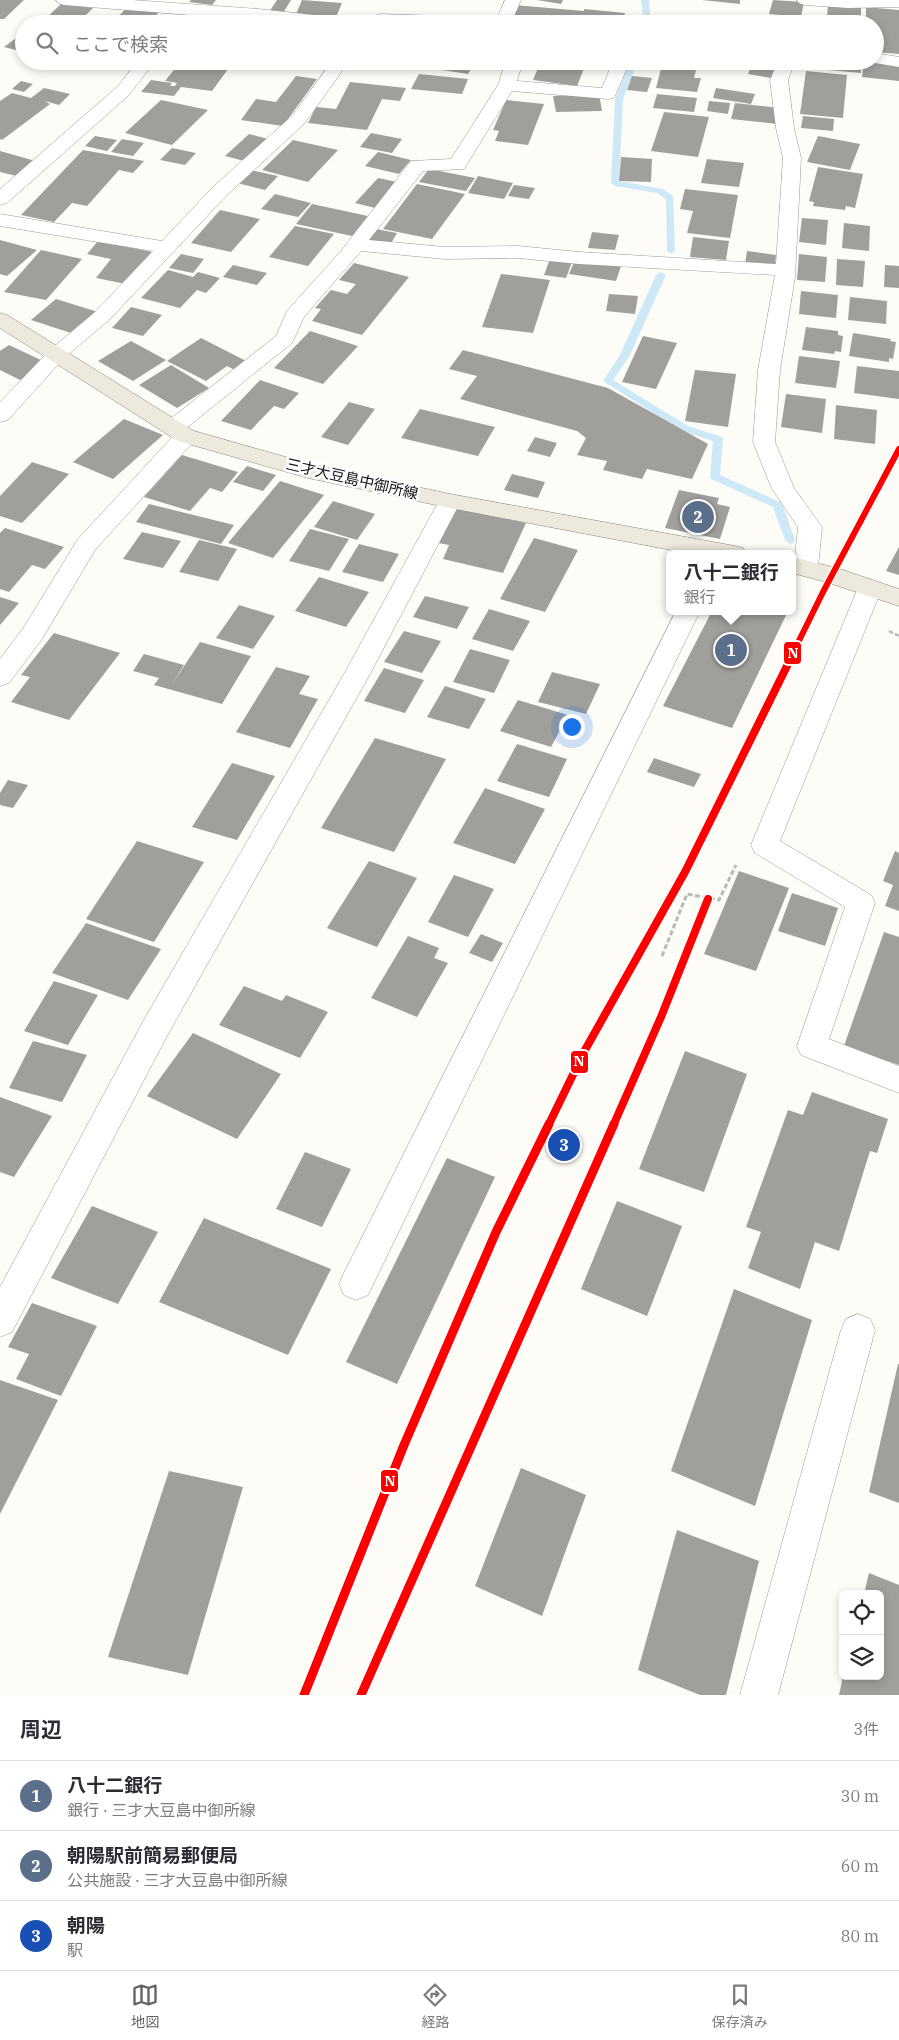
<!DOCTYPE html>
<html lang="ja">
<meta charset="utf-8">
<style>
body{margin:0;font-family:"IBM Plex Serif","Noto Sans JP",serif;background:#f2f2f3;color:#2b2b33}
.controls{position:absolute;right:15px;bottom:15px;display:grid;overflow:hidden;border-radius:8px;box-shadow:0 2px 8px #0003}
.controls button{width:45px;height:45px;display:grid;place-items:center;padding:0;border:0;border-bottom:1px solid #e1e1e2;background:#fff;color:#2b2b33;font:25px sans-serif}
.you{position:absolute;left:571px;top:726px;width:18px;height:18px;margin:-12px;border:4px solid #fff;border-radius:50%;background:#1a73e8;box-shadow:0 0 0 8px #1a73e833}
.badge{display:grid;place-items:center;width:32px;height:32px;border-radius:50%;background:#646362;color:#fff;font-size:16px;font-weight:700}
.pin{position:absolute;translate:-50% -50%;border:2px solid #fff;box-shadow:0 1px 5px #0006}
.popup{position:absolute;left:666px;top:550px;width:130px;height:65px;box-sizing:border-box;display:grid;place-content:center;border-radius:8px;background:#fff;filter:drop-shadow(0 1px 4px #0005);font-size:16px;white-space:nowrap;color:#7c7c81}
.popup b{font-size:19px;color:#2b2b33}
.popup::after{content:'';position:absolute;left:50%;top:100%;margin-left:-10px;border:10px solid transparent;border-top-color:#fff}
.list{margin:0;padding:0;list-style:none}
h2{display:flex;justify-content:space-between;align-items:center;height:65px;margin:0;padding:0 20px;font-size:21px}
h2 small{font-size:16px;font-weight:400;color:#7c7c81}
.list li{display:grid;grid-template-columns:32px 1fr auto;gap:15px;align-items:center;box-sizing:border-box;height:70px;padding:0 20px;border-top:1px solid #e1e1e2}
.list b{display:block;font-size:19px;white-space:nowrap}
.list p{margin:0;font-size:16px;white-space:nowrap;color:#7c7c81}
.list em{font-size:16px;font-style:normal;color:#7c7c81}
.icon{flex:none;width:28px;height:28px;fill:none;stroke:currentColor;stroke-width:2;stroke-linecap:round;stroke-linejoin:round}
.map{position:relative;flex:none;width:899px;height:1695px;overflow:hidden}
.search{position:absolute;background:#fff;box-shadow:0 2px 8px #0003;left:15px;right:15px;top:15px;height:55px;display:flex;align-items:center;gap:12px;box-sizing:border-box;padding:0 18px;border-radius:28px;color:#7c7c81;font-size:19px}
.sheet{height:275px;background:#fff}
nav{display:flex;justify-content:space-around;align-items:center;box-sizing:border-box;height:70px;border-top:1px solid #e1e1e2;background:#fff;font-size:14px;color:#7c7c81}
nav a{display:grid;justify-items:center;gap:2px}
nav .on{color:#646362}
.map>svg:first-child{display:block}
</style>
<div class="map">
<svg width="899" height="1695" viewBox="0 0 899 1695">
<rect width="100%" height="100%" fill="#fdfcf7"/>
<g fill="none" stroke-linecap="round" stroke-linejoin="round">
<g fill="#cde8f7" fill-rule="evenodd">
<path d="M641,0h8l2,24 -7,-1z"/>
<path d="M630,61h8l-15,38 -4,82 44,8 10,7 2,55 -4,3 -4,-3 -1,-52 -9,-6 -42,-7 -4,-3 4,-84z"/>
<path d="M661,272l5,3 -36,80 -17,25 75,46 34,11 1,2 -3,36 62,28 13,37 -1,2 -4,2 -5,-4 -12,-33 -62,-28 -1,-2 3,-36 -33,-11 -77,-49 17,-26 36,-80z"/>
</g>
</g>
<g fill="#a19f9c">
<path d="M0,0h24l-20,19h-4z"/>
<path d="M191,0h25l-4,5 -23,-3z"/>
<path d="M277,0h14l-8,13 -14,-1z"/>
<path d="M302,0l40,3 -6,14 -40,-3z"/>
<path d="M537,0h26l-2,4z"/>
<path d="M702,0h38v4z"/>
<path d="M773,0l31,2 -3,15 -32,-3z"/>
<path d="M62,3l31,5 -16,16h-37z"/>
<path d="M828,4l33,2v14l-34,-3z"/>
<path d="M514,5l70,6v-2l41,4 -3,11h-53l-23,-3 -1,2 -37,-4z"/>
<path d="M127,7l33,4 -9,10 -32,-5z"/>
<path d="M866,7l33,3v44l-24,-2v-28h-9z"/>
<path d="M212,13l22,3 -5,8h-25z"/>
<path d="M105,15l43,8v1h-53z"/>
<path d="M756,15l15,2 1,-2 27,4 -2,5h-45z"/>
<path d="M24,32v20l-20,-5z"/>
<path d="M181,61h53l-22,30 -31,-4 -7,9 -33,-4 10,-12 21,3 -2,3h5l2,-3 -12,-2z"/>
<path d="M266,61h68l-6,10z"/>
<path d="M360,61h25l-2,4z"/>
<path d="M432,61h44l-8,13 -40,-6z"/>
<path d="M541,61h46l-10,25 -44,-6z"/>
<path d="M663,61l35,1 -4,16h7l-4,14 -41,-4z"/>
<path d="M753,61h31l-7,18 -29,-5z"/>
<path d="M807,61h54v12l-55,-5z"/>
<path d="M864,61l35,3v17l-37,-4z"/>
<path d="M806,71l41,4 -4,43 -43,-4z"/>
<path d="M419,74l49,5 -6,15 -51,-5z"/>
<path d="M296,76l21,3 -34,47 -42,-6 15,-21 20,3z"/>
<path d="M632,76l20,2 -5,14 -20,-2z"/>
<path d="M21,81l12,3 -9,8 -12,-3z"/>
<path d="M350,82l56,6 -6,13 -18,-2 -15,31 -59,-7 8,-16 20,2z"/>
<path d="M44,88l26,6 -11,11 -14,-4 5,3 -48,36 -2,-1v-38l12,-8 19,5z"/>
<path d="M716,88l39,6 -4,10 -38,-6z"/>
<path d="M599,94l3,17 -46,1 -3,-16z"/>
<path d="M657,94l40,4 -3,14 -41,-4z"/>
<path d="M161,100l47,10 -36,35 -47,-12z"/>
<path d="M506,100l38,4 -16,41 -33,-4 4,-10 -6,-1z"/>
<path d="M709,101l21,2 -2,11 -21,-3z"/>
<path d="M735,103l45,5 -3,16 -46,-5z"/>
<path d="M664,112l45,5 -11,40 -47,-6z"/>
<path d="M803,116l31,3 -1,12 -32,-3z"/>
<path d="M371,133l31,6 -10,14 -32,-6z"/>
<path d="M249,134l19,5 -24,22 -19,-5z"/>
<path d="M95,136l22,4 -10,11 -22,-5z"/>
<path d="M818,136l42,8 -10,26 -43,-8z"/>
<path d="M122,139l22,4 -11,13 -22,-4z"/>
<path d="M293,140l45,10 -30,32 -46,-12z"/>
<path d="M172,148l24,5 -11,12 -25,-5z"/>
<path d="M83,150l61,11 -11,12 -14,-3 -32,36 -15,-3 -18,19 -33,-7z"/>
<path d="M0,151l39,11 -18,15 -21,-5z"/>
<path d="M378,152l33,8 -12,14 -34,-8z"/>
<path d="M621,157l31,2 -1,23 -32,-1z"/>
<path d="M707,159l37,4 -5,24 -38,-4z"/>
<path d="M818,167l45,7 -8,34 -9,-2 -1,4 -32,-4 1,-4 -5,-1z"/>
<path d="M429,169l46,9 -9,13 -47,-9z"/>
<path d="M250,170l28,6 -13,14 -28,-7z"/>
<path d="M478,176l35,7 -9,16 -36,-6z"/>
<path d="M378,178l19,4 -22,26 -20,-5z"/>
<path d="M417,184l48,10 -33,45 -49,-10z"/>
<path d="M514,185l21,3 -6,11 -21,-3z"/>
<path d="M685,189l53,6 -8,43 -43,-5 6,-22 -13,-2z"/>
<path d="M275,194l36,9 -13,14 -37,-8z"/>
<path d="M312,204l56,12 -16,20 -56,-12z"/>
<path d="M220,210l40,9 -29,33 -40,-9z"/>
<path d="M802,218l26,2 -2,25 -27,-3z"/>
<path d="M844,223l26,3 -1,25 -27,-3z"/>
<path d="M295,226l39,8 -26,32 -39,-9z"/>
<path d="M376,229l21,4 -7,12 -21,-4z"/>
<path d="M592,232l27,3 -4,15 -27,-2z"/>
<path d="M693,237l36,4 -3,19 -36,-3z"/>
<path d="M0,240l37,10 -30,26 -7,-2z"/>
<path d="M98,241l54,11 -26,32 -30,-6 15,-19 -24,-5z"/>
<path d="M41,250l41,9 -36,41 -42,-8z"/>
<path d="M747,251l29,4 -1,12 -30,-3z"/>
<path d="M181,254l23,5 -11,14 -24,-5z"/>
<path d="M799,254l28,3 -2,25 -28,-2z"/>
<path d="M550,259l22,3 -6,16 -22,-3z"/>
<path d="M837,259l28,2 -2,26 -27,-2z"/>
<path d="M575,260l46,6 -5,15 -47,-7z"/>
<path d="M354,263l55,14 -47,58 -50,-14 9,-12 -6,-1 16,-18 16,4 9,-10 -17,-4z"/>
<path d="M233,265l34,8 -10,12 -34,-8z"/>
<path d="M885,265l14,1v22l-15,-1z"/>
<path d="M168,270l25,7 5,-5 22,6 -14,15 -9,-3 -17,18 -39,-10z"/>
<path d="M501,274l49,6 -17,53 -51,-6z"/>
<path d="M801,291l37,4 -2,23 -37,-4z"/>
<path d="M609,294l29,2 -3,18 -29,-3z"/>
<path d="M850,297l37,4 -1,23 -38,-4z"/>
<path d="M56,299l42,13 -24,22 -43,-14z"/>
<path d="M131,307l31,8 -19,21 -31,-8z"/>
<path d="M806,327l32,4v4l5,1 -2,16 -6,-1 -1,3 -32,-4z"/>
<path d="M310,331l48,15 -35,38 -49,-16z"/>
<path d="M853,333l38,6 -1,2 6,1 -3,17 -4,-1v4l-40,-6z"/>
<path d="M643,336l34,7 -21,46 -34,-7z"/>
<path d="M201,338l47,24 -13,8 -8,-4 -21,15 -39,-20z"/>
<path d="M131,341l35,19 -33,21 -35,-20z"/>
<path d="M9,345l36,17 -25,18 -20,-10v-19z"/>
<path d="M463,350l145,38 100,56 -16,35 -45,-10 -5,10 -39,-9 4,-9 -30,-6 9,-17 -9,-7 -117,-32 17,-23 -28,-7z"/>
<path d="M799,356l41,5 -4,27 -41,-5z"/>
<path d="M171,365l38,23 -32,20 -38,-23z"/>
<path d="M857,366l42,5v28l-45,-6z"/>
<path d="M695,370l41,4 -8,53 -43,-6z"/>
<path d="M260,380l39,13 -15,16 -10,-3 -23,24 -30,-9z"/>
<path d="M786,394l40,5 -4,34 -41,-6z"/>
<path d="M349,402l26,7 -27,36 -27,-8z"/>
<path d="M836,405l41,5 -2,34 -41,-5z"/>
<path d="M420,409l75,18 -17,29 -77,-18z"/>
<path d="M124,419l39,16 -50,44 -40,-17z"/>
<path d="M535,437l22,6 -7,14 -23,-6z"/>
<path d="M182,455l56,17 -16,20 -12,-4 -20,23 -46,-14z"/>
<path d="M32,462l37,12 -47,49 -22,-7v-20z"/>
<path d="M247,466l29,9 -13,16 -30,-9z"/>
<path d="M512,474l33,8 -7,16 -34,-8z"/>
<path d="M280,481l44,14 -51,63 -45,-15z"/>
<path d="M679,490l40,8 -2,6 13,3 -10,32 -55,-11z"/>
<path d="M333,501l42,13 -18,26 -43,-13z"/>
<path d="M149,504l85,21 -13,19 -85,-22z"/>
<path d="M455,508l71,15 -23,50 -60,-14 6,-14 -11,-2z"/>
<path d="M5,528l59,19 -19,22 -13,-4 -23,27 -9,-3v-56z"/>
<path d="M310,529l39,10 -20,32 -40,-10z"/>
<path d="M142,532l39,9 -18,27 -40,-9z"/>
<path d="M534,538l44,12 -33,62 -45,-13z"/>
<path d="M199,540l38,9 -19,32 -39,-9z"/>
<path d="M359,544l40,10 -16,28 -41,-10z"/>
<path d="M899,547v28l-13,-4z"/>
<path d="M319,577l50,15 -23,35 -51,-16z"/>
<path d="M425,596l44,11 -12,22 -44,-12z"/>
<path d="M0,597l19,6 -19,22z"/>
<path d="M239,605l36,11 -22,33 -37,-11z"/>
<path d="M489,609l41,12 -17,30 -41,-12z"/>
<path d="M712,611h76l-56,117 -69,-22z"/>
<path d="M404,631l37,10 -19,32 -38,-11z"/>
<path d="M54,633l66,20 -51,67 -58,-18 19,-25 -9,-2z"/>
<path d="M200,642l51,14 -29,48 -68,-19 5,-7 -26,-7 11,-17 40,11 -13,21z"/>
<path d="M470,649l40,11 -16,33 -41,-11z"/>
<path d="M276,667l34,9 -11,18 19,5 -28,49 -54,-16z"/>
<path d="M384,668l40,12 -19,33 -41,-12z"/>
<path d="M552,672l48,12 -14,30 -48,-12z"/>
<path d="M445,686l41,13 -17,30 -42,-12z"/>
<path d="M518,700l50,15 -17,32 -51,-16z"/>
<path d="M375,738l71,21 -52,93 -73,-24z"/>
<path d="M517,744l50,15 -18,38 -52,-16z"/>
<path d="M654,758l47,16 -7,13 -47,-15z"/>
<path d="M232,763l43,13 -38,64 -45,-13z"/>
<path d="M8,780l20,5 -15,23 -13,-3v-12z"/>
<path d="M485,788l60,21 -30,55 -62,-21z"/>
<path d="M137,841l67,21 -50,80 -68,-23z"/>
<path d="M895,851l4,2v58l-14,-5 8,-21 -10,-4z"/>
<path d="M369,861l48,17 -40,69 -50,-19z"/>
<path d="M739,871l50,17 -33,83 -52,-17z"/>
<path d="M454,875l40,14 -26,48 -40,-15z"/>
<path d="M792,893l46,15 -13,38 -47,-15z"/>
<path d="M86,923l75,26 -33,51 -76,-27z"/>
<path d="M884,932l15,5v128l-55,-19z"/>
<path d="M481,934l22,9 -11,19 -23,-9z"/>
<path d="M408,936l31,12 -5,10 14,5 -31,54 -46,-19z"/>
<path d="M54,981l44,14 -30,50 -44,-14z"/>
<path d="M244,986l38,15 4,-6 42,17 -28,46 -81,-33z"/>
<path d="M193,1033l88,41 -44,65 -90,-43z"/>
<path d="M33,1041l54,14 -25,47 -53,-14z"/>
<path d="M685,1051l62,23 -43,118 -65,-23z"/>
<path d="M812,1092l76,27 -11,34 -7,-2 -31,100 -24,-9 -15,47 -52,-21 13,-36 -15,-5 42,-117 15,5z"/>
<path d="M0,1097l52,19 -38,61 -14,-5z"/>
<path d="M305,1152l46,17 -29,58 -46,-18z"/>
<path d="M447,1158l48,19 -98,207 -51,-22z"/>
<path d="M617,1201l65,25 -35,90 -66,-27z"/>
<path d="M92,1206l66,26 -40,72 -67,-26z"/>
<path d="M204,1218l127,51 -43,86 -129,-53z"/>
<path d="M734,1289l78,31 -57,186 -84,-35z"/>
<path d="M32,1303l65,23 -36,70 -45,-17 13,-25 -21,-7z"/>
<path d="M898,1364h1v139l-30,-11z"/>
<path d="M0,1380l58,20 -58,114z"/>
<path d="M521,1468l65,27 -44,121 -67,-30z"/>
<path d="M169,1471l74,16 -55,188 -80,-18z"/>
<path d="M677,1530l82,31 -33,134h-26l-62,-25z"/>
<path d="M869,1573l30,12v110h-60l4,-19h37v-82h-16z"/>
</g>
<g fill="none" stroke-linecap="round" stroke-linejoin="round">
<g stroke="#979795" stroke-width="1">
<g id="minor">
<path d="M56,0h76l126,9 94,10 6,1 2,4h-57l-239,-19 -6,-2z"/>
<path d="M505,0h16l-8,19 9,1 2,4h-162l2,-4 16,-6 117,4z"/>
<path d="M797,0h102v7l-51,1 -43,-3 -6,-2z"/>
<path d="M875,53l24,4v10l-30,-5 6,-1z"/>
<path d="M138,61h17l-26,34 -122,108 -7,2v-16l117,-102z"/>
<path d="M332,61h17l-44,62 -78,72 -118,125 -45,38 -56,62 -8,2v-20l50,-52 45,-38 58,-61 -153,-25v-12l162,27 51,-54 80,-72z"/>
<path d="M506,61h17l-6,20 85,7 11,-27h17l-16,37 -6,1 -96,-8 -48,78 -41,2 -54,69 76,7 73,-1 61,6 197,12 7,-106 -7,-30 -6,-48 8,-19h17l-7,19 6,48 7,30 -2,40 -4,79 -15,93 -5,72 19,46 28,39 -4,40 -4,6 -8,2 -8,-2 -4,-6 4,-40 -26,-38 -19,-47 5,-72 17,-95 -196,-11 -61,-6 -73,1 -84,-8 -57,66 -12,26 -107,86 9,2 3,5 -3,5 -99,109 -53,89 -33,44 -9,3v-27l24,-32 54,-88 97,-105 -10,-1 -3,-5 3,-5 111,-87 11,-25 54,-60 70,-90 40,-2 47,-74z"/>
<path d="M450,494l8,2 3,5 -91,173 -203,362 -155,296 -12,5v-50l145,-269 199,-344 95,-173 3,-5z"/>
<path d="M870,580l9,2 3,6 -102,253 91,54 4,8 -46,136 70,27v27l-98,-38 -4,-9 48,-139 -90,-54 -4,-8 107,-257 3,-6z"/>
<path d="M676,611h24l-332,684 -12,5 -12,-5 -5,-11 5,-11z"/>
<path d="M858,1314l12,5 5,11 -97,365h-38l101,-365 5,-11z"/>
</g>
</g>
<g stroke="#858482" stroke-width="1">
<g id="major">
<path d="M0,313l7,2 187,116 116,33 140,30 285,52 8,2 4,6h-55l-242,-46 -142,-30 -130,-37 -178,-113z"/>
<path d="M792,557l48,12 59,20v17l-73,-24 -34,-9z"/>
</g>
</g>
<path stroke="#b9b9b8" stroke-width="2.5" stroke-dasharray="4.5 2" stroke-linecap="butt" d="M889,631l10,5"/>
<path stroke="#b9b9b8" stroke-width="3" stroke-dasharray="5 2.5" stroke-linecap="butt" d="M662,956l25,-62 32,6 17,-35"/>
<use href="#minor" fill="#fffffe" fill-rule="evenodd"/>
<use href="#major" fill="#ede9dc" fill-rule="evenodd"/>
<g stroke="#fff" stroke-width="9">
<path id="rail-1-far2" d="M786,667l37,-75 76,-143"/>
</g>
<g stroke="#fff" stroke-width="11">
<g id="rail-1-far1">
<path d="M548,1126l37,-76 100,-178 102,-206"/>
<path d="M613,1126l48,-109 47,-118"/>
</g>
</g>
<g stroke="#fff" stroke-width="13">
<g id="rail-1">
<path d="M304,1695l100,-250 92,-213 53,-108"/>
<path d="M361,1695l253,-571"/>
</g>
</g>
<use href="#rail-1-far2" stroke="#f00" stroke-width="6"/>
<use href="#rail-1-far1" stroke="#f00" stroke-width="8"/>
<use href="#rail-1" stroke="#f00" stroke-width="9"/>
</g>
<g text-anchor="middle" stroke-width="5" stroke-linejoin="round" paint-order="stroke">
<g font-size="15" fill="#111" stroke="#fff">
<text transform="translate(352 479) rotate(13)" y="5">三才大豆島中御所線</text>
</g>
</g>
<g stroke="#fff" stroke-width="2">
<rect x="783" y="641" width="19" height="24" rx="5" fill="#f00"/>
<rect x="570" y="1050" width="19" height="24" rx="5" fill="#f00"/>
<rect x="380" y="1469" width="19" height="24" rx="5" fill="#f00"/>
</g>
<g font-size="14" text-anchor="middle" font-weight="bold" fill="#fff">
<text x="793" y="658">N</text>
<text x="579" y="1066">N</text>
<text x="390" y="1486">N</text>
</g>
</svg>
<div class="controls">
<button><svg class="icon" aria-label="locate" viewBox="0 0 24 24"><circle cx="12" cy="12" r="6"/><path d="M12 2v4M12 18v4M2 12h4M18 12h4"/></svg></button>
<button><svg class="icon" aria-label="layers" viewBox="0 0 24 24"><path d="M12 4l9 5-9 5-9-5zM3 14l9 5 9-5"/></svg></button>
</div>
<div class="you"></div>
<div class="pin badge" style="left:731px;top:650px;background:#5c6f8a">1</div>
<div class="popup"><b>八十二銀行</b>銀行</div>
<div class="pin badge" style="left:698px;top:517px;background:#5c6f8a">2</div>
<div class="pin badge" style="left:564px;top:1145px;background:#1a4fb4">3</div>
<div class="search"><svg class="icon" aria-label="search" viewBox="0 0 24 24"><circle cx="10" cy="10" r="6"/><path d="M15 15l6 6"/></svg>ここで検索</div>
</div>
<section class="sheet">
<h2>周辺<small>3件</small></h2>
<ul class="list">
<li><span class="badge" style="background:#5c6f8a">1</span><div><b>八十二銀行</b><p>銀行 · 三才大豆島中御所線</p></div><em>30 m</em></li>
<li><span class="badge" style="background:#5c6f8a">2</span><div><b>朝陽駅前簡易郵便局</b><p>公共施設 · 三才大豆島中御所線</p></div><em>60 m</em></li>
<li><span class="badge" style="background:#1a4fb4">3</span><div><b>朝陽</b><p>駅</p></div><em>80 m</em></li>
</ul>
</section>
<nav>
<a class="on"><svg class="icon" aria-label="map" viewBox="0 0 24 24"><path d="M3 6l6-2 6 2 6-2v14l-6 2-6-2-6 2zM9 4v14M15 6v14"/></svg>地図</a>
<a><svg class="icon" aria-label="directions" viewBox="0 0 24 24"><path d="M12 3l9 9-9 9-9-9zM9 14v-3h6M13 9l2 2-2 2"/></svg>経路</a>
<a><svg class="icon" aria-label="saved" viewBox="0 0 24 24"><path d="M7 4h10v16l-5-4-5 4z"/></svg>保存済み</a>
</nav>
